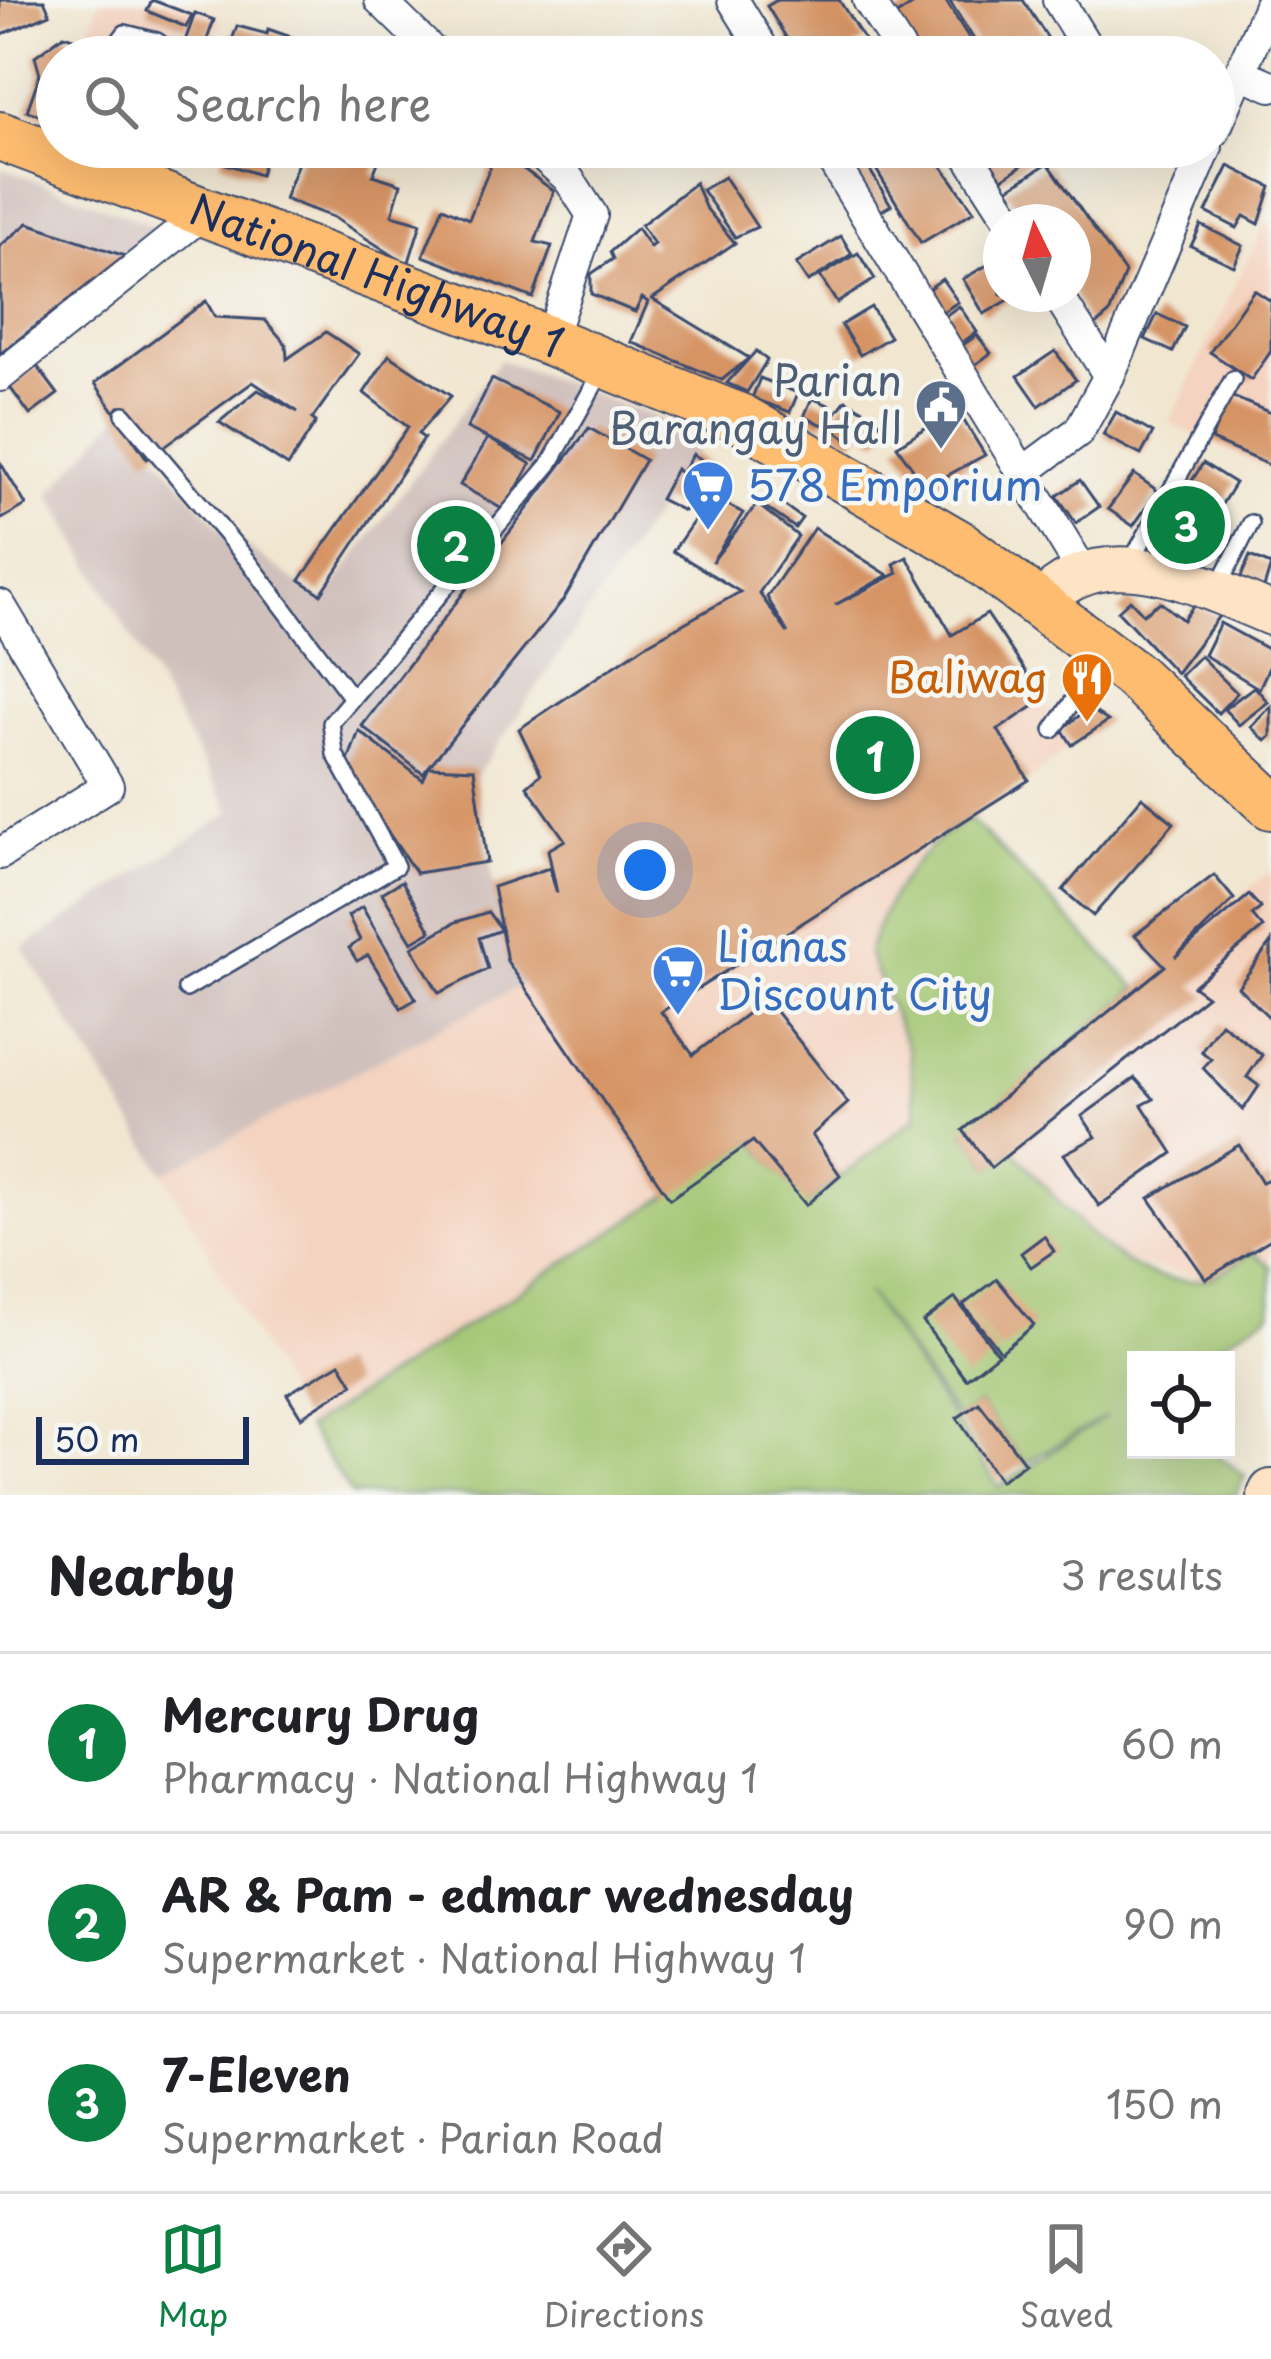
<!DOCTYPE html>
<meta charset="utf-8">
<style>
body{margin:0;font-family:"Playpen Sans",sans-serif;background:#f6f6f6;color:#202124}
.controls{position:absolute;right:36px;bottom:36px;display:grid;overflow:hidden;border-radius:0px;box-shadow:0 12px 48px #0002}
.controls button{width:108px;height:108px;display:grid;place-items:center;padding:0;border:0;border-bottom:3px solid #e0e0e0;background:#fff;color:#202124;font:60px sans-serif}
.compass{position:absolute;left:983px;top:204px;width:108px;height:108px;border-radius:50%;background:#fff;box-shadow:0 12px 48px #0002;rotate:355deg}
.scale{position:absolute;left:36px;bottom:30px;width:213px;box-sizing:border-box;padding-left:12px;border:6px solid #1b2f5e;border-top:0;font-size:33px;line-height:42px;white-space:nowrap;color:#1b2f5e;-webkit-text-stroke:9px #f6f6f2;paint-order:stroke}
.you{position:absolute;left:645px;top:870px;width:42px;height:42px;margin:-30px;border:9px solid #fff;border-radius:50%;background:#1a73e8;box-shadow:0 0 0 18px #1a73e833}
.badge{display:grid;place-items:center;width:78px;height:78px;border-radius:50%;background:#0b8043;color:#fff;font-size:39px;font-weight:700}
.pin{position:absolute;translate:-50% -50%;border:6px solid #fff;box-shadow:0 3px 12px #0006}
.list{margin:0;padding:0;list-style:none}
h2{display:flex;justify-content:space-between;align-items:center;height:156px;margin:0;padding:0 48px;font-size:51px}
h2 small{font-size:39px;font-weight:400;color:#757577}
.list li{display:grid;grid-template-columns:78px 1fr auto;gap:36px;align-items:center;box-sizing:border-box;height:180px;padding:0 48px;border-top:3px solid #e0e0e0}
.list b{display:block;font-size:45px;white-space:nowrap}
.list p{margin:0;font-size:39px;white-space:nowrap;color:#757577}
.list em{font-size:39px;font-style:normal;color:#757577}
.icon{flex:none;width:66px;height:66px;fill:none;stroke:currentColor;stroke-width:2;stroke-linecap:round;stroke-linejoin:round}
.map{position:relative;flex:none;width:1271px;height:1495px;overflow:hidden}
.search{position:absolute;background:#fff;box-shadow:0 12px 48px #0002;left:36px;right:36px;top:36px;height:132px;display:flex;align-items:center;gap:30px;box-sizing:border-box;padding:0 42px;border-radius:66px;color:#757577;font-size:45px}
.sheet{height:696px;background:#fff}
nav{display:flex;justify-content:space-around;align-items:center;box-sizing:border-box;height:168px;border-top:3px solid #e0e0e0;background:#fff;font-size:33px;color:#757577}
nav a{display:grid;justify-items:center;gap:6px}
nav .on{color:#0b8043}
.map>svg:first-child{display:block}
</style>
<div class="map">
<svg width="1271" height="1495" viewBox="0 0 1271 1495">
<rect width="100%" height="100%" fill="#f6f6f2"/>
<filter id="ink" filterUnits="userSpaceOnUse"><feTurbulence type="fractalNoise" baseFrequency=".00833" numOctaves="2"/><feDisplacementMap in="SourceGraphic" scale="24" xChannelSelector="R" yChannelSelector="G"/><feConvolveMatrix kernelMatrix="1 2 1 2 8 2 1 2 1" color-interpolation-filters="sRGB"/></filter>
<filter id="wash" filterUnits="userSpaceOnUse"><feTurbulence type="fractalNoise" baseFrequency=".004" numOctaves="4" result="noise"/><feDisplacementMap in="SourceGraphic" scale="48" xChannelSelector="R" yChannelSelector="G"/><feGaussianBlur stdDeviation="2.7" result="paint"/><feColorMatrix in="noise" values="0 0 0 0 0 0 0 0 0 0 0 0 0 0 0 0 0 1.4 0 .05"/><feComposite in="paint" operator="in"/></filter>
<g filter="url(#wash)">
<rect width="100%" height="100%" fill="#f1e7d1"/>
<g fill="#f4d3c0">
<path d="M100,0h71l51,19 -12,38h-130z"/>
<path d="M1265,224l6,4v242l-102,-47z"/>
<path d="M898,573l22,38 19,-5 13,29 35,-21 85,131 -43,35 -106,67 -55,106 41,98 8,65 -111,89 -53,-63 -446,286 -143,-255 360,-190 -17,-22 58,-31 -17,-80 17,-10 -38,-54 14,-13 -22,-44 216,-139 18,-6 34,47z"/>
<path d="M1271,870v396l-18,-14 -47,27 -91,-20 -101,-108 -23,17 -28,-38z"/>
</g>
<g fill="#d0c0bc">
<path d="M0,167l168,65 -168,129z"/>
<path d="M500,360l207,76 -231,341 31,184 18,22 -361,190 -141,-225 208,-136 -181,-318 71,-81 97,113 105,75z"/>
</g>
<path fill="#a1c570" stroke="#5e7a67" stroke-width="3" fill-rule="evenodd" d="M969,818l168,170 -173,143 27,37 22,-18c52,54 106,143 192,129 15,-2 35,-19 48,-27l18,14v47l-77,47h-58v90h75l34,26 -9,19h-884l-45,-67 446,-287 54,63 110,-88 -8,-65 -41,-98c21,-63 46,-100 101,-135zM867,1292l90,126 22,-15 46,60 81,-47 -107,71z"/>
<g id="blocks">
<g fill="#d69465">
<path d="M0,0h44l6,14 -50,21z"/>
<path d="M152,0l40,15 -6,12 -39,-16z"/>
<path d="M777,0h62l26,41 -26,16h-41l-31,-51z"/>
<path d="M920,0h25l36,57h-63l-26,-39z"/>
<path d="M949,0h74l26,40 -27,17h-37z"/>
<path d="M195,13l19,7 -10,28 -19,-7z"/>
<path d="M237,26l30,8 1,-5 81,28h-123z"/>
<path d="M64,35l18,6 -5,16h-20v64l-30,-10 13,-37 -5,-18z"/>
<path d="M225,147h43l-8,28 -40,-13z"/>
<path d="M304,147h80l-11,28 28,9 -9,31 29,8 -13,42 -75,-48 -49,-18z"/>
<path d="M883,147l48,4 43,60 -53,32 -53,-87z"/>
<path d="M982,147h67l-50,34 -22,-31z"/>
<path d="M497,150l57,41 -19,51 17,4 -19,52 -110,-42 20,-49 26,12z"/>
<path d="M862,157l29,48 -22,13 -29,-47z"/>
<path d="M1048,163l77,110 -16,41 -19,16 -17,-36v-72h-47l-20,-32z"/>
<path d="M1229,166l42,21 -12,37 -15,-8 -7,12 -31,-16z"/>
<path d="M724,177l33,50 -22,10 -33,-47z"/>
<path d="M695,183l10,24 30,36 -83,56 97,59 -27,22 -91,-38 17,-40 -6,-4 -7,14 -44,-18v-20l22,-15 -3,-7 27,-24 13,19 4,-3 -13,-19z"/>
<path d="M28,223l97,33 -125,98v-108z"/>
<path d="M1201,225l42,21 -9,20 -43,-20z"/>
<path d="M841,236l11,18 -44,28 -12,-18z"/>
<path d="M858,253l17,26 -38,24 -17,-27z"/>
<path d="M996,260l5,34h18l-35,20 -21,-35z"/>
<path d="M942,279l16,23 -26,17 -15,-22z"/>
<path d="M1254,290l17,11v50l-20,29 -41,-28z"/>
<path d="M206,301l9,16 50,3 21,24 1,15 39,-27 33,22 -47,65 4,3 -28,44 -69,-44 39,-32 40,22 -45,-30 -106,77 -52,-76z"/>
<path d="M959,306l18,26 -24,17 -18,-26z"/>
<path d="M871,307l19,30 -30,18 -19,-30z"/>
<path d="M1157,314l28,13 -12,25 -28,-13z"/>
<path d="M977,335l14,18 -24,18 -14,-19z"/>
<path d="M756,351l11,9 -20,32 -20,-9z"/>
<path d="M1055,351l21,29 -37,26 -21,-30z"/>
<path d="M389,355l62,41 -33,38 6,4 -103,156 -21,-14 108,-153 -44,-34z"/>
<path d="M37,366l21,28 -28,21 -21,-29z"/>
<path d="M760,378l38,15 -8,19 -38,-14z"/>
<path d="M492,379l68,33 -25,49 -68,-33z"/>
<path d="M1228,395l43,18v53l-60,-26z"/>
<path d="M812,398l19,8 -8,19 -19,-8z"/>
<path d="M846,400l28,16 13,15 -11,10 -12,-13 -12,15 -25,-19z"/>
<path d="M956,408l29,47 -59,32 -29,-41z"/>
<path d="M1116,412l37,21 -12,22 -38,-20z"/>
<path d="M589,428l56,32 -81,139 -141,175 -61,-48z"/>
<path d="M488,438l43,26 -27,46 -44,-25z"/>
<path d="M693,454l23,15 -32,42 -24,-12 16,-30 5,5z"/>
<path d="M0,462l26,43 -26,15z"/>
<path d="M1203,463l32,20 -18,29 -32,-20z"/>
<path d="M1134,474l24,17 -25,35 -25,-17z"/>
<path d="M1080,480l19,27 -23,16 -19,-27z"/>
<path d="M768,494l34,24 -7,10 -34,-24z"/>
<path d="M711,496l32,17 -31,49 45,-58 41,32 -39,57 29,40 -21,-36 47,-69 74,47 -53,30 63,-32 -4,-9 13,-7 45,78 35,-21 57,85 -46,31 31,50 -368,232 32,43 73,-56 82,104 -36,32 28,40 -34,30 -53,-64 -83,58 -163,-238 -14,-74 56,-19 8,25 -9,-43 17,-10 -38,-54 14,-12 -22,-45 128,-85 93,-52 -67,-41z"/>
<path d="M1175,496l41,23 -20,35 -41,-23z"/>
<path d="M1250,556l21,9 -9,29 -24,-10z"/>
<path d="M1130,600l13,14 17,-12 23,18 11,-15 25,11 -43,57 -58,-62z"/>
<path d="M1220,623l51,28v12l-12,26 -4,-2 13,15 -29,23 -15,-16 31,-23 -51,-31z"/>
<path d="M1200,656l37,37 -19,20 -38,-37z"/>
<path d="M1271,706v30l-5,5 -15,-14z"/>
<path d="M1089,708l19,13 -36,24 -10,-16z"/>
<path d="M359,731l64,49 6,-13 45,2 13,93 -71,11 -71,-104z"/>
<path d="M1142,797l32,26 -81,93 -30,-26z"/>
<path d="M1214,875l20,24 -59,58 74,-62 12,13 -9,7 11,13 -70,58 14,10 -216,172 -28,-38 202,-164 -30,-31z"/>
<path d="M402,881l29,50 -19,11 -30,-49z"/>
<path d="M362,907l54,92 -15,9 -33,-53 -11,6 -8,-13 11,-8 -12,-24z"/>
<path d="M488,912l13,18 -22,8 9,31 -49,24 -27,-46 44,-25z"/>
<path d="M1271,942v77l-33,-32z"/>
<path d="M1221,1023l41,32 -15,22 12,9 -16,24 -40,-42 8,-9 -10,-8z"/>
<path d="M1135,1078l19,21 -12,6 31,48 -74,53 -35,-52 32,-17 -14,-21z"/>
<path d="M1239,1145l23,37 9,-4v61l-65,40 -57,-81z"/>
<path d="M1044,1236l10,15 -23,16 -10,-14z"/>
<path d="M997,1279l37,46 -33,27 -38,-47z"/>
<path d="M955,1298l43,56 -32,25 -43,-57z"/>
<path d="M340,1363l13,21 -52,33 -14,-23z"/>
<path d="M979,1403l46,60 -25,18 -43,-63z"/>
</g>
</g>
</g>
<g filter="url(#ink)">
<use href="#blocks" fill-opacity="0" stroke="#3b4b6f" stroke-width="3"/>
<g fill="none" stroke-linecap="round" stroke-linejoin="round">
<g stroke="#3b4b6f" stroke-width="20">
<g id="service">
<path d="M107,57l18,-24 32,8 22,16"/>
<path d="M147,181l11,-34"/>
<path d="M124,414l122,144 106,140"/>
<path d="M1129,565l104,-186"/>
<path d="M1217,589l34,-66"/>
<path d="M1053,730l49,-71"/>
<path d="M186,989l210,-123 -61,-112 -4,-31 218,-258 53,-94"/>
</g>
</g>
<g stroke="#3b4b6f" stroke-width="34">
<g id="minor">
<path d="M380,0l58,57"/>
<path d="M733,0l35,57"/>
<path d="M868,0l37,57"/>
<path d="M1058,0l35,57"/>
<path d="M1241,73l30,13"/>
<path d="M1214,132l57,-131"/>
<path d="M533,147l35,31 24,37 -42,126"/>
<path d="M824,147l259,425"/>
<path d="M963,147l48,75"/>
<path d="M1057,294l52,82"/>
<path d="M0,376l205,-164"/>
<path d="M1025,471l54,-40 30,-55 98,-229"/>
<path d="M0,605l108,181 -108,68"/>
</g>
</g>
<g stroke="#3b4b6f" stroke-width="46">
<g id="secondary">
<path d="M1039,605c64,-72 159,-21 232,9"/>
<path d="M1269,1495l2,-4"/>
</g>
</g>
<g stroke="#3b4b6f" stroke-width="52">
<g id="trunk">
<path id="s1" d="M0,136l550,205 192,78 218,126 177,133 134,127"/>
</g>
</g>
<use href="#service" stroke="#fff" stroke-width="15"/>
<use href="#minor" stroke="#fff" stroke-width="30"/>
<use href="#secondary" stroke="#fee4c5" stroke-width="42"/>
<use href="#trunk" stroke="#fdbc6f" stroke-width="48"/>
</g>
</g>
<defs>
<g id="civic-pin" transform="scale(2.7)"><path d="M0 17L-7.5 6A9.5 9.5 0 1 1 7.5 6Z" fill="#5c6f8a" stroke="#f6f6f2"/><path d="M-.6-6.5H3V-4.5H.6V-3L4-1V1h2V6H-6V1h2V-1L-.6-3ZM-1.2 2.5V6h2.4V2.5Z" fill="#fff"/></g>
<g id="supermarket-pin" transform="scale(2.7)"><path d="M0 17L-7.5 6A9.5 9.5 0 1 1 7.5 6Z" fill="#3f7fe0" stroke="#f6f6f2"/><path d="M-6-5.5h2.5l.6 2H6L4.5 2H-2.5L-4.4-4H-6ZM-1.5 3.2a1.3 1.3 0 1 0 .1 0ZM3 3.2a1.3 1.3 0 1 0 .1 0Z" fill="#fff"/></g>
<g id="restaurant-pin" transform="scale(2.7)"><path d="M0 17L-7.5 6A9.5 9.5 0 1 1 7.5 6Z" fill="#e8710a" stroke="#f6f6f2"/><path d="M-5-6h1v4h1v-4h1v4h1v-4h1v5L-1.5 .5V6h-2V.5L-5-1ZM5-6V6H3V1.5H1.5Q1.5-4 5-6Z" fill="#fff"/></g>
</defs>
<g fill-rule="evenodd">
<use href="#civic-pin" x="941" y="405"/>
<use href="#supermarket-pin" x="708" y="486"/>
<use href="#restaurant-pin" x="1087" y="678"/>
<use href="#supermarket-pin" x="678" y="971"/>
</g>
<g text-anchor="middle" stroke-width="9" stroke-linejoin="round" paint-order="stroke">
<g font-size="42" fill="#1b2f5e" stroke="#f6f6f2">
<text dy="15" stroke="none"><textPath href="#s1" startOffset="402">National Highway 1</textPath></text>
</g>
<g font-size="42" fill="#4e5e75" stroke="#f6f6f2" text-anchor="end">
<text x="902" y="396">Parian<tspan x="902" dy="48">Barangay Hall</tspan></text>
</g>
<g font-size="42" fill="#366cbe" stroke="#f6f6f2" text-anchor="start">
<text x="747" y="501">578 Emporium</text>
<text x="717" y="962">Lianas<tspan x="717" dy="48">Discount City</tspan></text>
</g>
<g font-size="42" fill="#c56008" stroke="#f6f6f2" text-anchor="end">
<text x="1048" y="693">Baliwag</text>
</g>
</g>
</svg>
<div class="controls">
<button><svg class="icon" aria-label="locate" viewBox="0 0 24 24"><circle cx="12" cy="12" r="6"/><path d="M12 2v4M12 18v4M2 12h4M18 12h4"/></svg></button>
</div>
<svg class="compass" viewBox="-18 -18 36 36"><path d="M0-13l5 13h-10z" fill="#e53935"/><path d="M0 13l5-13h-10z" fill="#757577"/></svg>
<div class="scale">50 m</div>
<div class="you"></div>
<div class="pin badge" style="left:875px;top:755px">1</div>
<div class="pin badge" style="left:456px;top:545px">2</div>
<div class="pin badge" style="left:1186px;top:525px">3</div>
<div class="search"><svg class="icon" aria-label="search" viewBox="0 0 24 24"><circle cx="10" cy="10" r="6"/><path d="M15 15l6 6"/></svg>Search here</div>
</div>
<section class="sheet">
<h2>Nearby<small>3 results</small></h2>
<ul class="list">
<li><span class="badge">1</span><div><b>Mercury Drug</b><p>Pharmacy · National Highway 1</p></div><em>60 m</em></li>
<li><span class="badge">2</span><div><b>AR &amp; Pam - edmar wednesday</b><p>Supermarket · National Highway 1</p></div><em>90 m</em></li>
<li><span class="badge">3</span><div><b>7-Eleven</b><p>Supermarket · Parian Road</p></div><em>150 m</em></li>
</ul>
</section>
<nav>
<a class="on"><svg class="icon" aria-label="map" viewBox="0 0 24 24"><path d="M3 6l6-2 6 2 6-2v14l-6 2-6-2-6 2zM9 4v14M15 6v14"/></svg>Map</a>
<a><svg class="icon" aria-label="directions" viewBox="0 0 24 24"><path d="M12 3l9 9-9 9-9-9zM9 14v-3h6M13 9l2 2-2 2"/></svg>Directions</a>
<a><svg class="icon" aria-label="saved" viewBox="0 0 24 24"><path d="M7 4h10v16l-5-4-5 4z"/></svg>Saved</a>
</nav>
